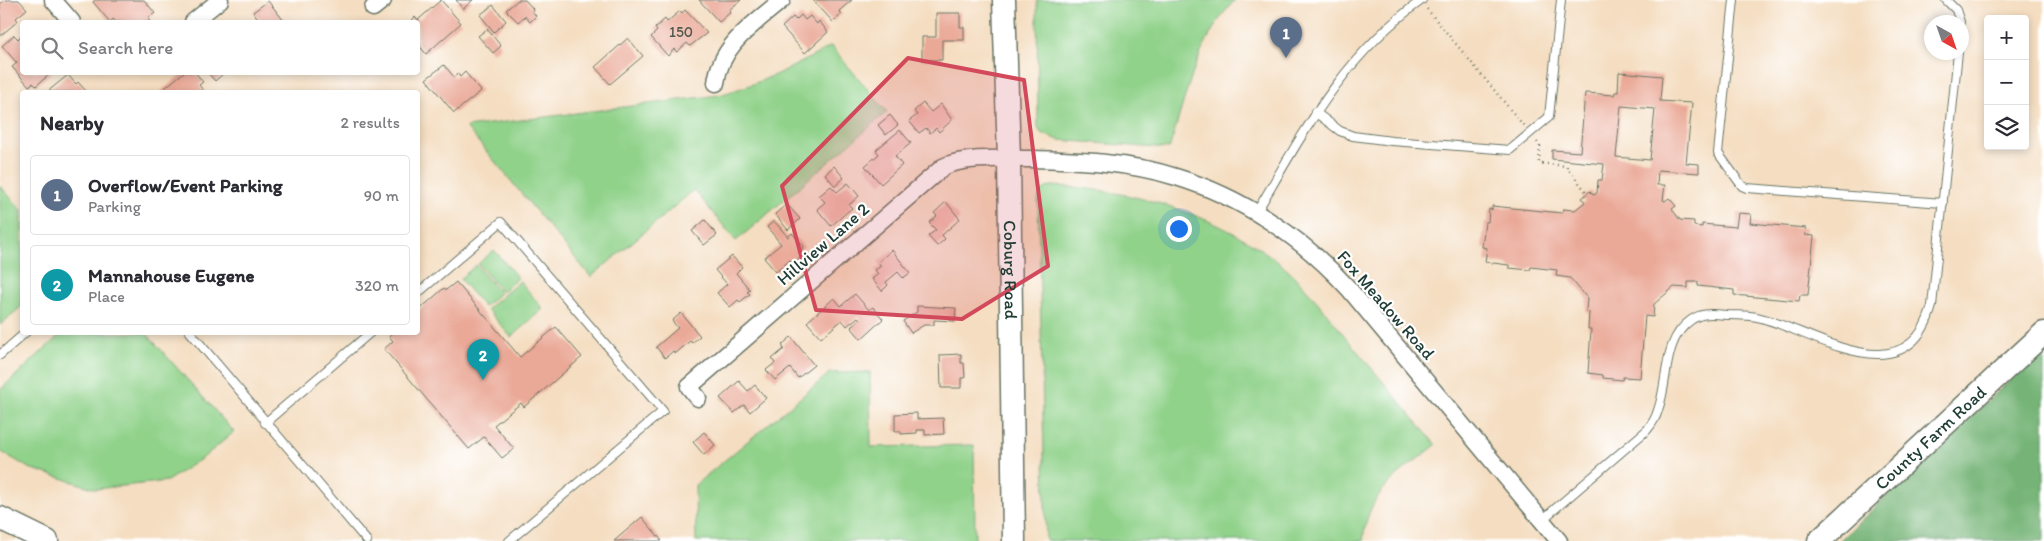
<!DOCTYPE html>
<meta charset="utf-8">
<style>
body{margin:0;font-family:Itim,sans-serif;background:#f2f2f3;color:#2b2b33}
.controls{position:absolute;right:15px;top:15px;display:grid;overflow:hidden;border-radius:5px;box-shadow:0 2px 8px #0003}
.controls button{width:45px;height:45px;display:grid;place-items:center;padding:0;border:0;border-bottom:1px solid #e1e1e2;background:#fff;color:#2b2b33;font:25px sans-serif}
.compass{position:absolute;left:1924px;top:15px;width:45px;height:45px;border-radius:50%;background:#fff;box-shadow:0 2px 8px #0003;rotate:140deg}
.you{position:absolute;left:1178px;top:228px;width:18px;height:18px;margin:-12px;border:4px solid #fff;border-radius:50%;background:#1a73e8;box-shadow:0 0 0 8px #1a73e833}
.badge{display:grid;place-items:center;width:32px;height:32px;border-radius:50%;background:#7c3aed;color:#fff;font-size:16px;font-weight:700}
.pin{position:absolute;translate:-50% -41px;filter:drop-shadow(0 1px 2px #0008)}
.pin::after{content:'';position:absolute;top:26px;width:18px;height:15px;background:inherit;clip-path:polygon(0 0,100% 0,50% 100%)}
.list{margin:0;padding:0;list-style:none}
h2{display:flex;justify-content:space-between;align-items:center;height:65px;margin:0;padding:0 20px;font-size:21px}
h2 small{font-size:16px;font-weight:400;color:#7c7c81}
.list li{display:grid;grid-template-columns:32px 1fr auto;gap:15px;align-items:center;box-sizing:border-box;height:80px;margin:0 10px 10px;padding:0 10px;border:1px solid #e1e1e2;border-radius:5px}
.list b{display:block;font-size:19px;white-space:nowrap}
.list p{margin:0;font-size:16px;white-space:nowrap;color:#7c7c81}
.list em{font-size:16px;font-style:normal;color:#7c7c81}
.icon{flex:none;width:28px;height:28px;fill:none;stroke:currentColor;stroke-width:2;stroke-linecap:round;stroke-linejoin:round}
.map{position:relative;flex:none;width:2044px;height:541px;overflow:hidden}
.search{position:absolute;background:#fff;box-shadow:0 2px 8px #0003;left:20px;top:20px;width:400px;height:55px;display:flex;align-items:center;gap:12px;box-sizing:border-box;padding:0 18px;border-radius:5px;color:#7c7c81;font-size:19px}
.panel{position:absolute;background:#fff;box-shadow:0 2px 8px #0003;left:20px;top:90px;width:400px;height:245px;border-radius:5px}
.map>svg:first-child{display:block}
</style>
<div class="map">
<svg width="2044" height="541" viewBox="0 0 2044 541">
<rect width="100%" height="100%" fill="#fff"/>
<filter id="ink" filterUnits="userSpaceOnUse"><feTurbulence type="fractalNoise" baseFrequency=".02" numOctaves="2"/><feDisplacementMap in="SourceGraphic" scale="10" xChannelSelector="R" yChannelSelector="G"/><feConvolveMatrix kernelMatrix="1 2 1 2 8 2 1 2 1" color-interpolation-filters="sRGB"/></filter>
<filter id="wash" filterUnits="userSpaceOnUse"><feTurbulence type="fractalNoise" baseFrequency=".0096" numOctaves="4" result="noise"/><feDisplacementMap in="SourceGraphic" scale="20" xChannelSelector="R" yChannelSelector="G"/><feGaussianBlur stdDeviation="1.12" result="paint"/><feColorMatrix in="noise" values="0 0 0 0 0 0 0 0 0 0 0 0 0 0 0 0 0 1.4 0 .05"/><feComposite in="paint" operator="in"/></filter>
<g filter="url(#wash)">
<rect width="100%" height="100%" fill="#f4ddc0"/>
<g fill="#90d28a" stroke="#58885f">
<path d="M1037,0h198c-39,41 -49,97 -66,149l-110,-9 -18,-7 -3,-5z"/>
<path d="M831,46l56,66 -151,129 -42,-51 -103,87 -125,-150 253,-32c40,-11 76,-28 112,-49z"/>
<path d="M0,186l22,24v96l-22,19z"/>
<path d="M1050,186c78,2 173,29 233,80 25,22 44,48 65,74 29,35 59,70 88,105 -37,29 -69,46 -73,96h-317l-8,-340c2,-9 4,-11 12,-15z"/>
<path d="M494,250l24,28 -16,14 -24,-28z"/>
<path d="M476,265l24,28 -16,14 -24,-28z"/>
<path d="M520,281l23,28 -32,28 -24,-28z"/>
<path d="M62,333h84l88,99 -30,25 -37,24 -71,8 -67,-21 -29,-17v-61z"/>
<path d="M870,372l1,75 103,-2 1,96h-279l-1,-56 135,-112z"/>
</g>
<path fill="#74b476" stroke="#4a7855" d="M2044,348v193h-205z"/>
<g id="blocks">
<g fill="#eaa896" fill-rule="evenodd">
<path d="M5,0h14l8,9 -11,9 2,3 -18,15v-32z"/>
<path d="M95,0h49l11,13 -7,5 2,3 -2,1h-32l-3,-3 -3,3 -17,-20z"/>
<path d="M441,0l20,23 -35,31 -8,-10v-22l-7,-1 4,-4 3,3z"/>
<path d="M456,0h17l-10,9z"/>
<path d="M518,0h7l8,9 -1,2 4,5 -6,6 -5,-6 -7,6 -12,-12z"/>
<path d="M699,0h42l-12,10 2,2 -12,10z"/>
<path d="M813,0h39l-13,11 3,3 -9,8z"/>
<path d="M268,1l17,21h-27l2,-1 -7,-9z"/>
<path d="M493,5l13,16 -12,11 -14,-17z"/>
<path d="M685,10l22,23 -17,13 -3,-3 -10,9 -3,-3 -6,7 -17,-19 6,-6 -2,-3 10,-9 2,3 13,-11 2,2z"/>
<path d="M936,13h24v14h4v13h-22v20h-20v-23h14z"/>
<path d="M801,15l4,5 5,-4 7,8 2,-3 9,11 -23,21 -23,-26 11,-10 3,3z"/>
<path d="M487,29l14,17 -8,7 -15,-17z"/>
<path d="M14,35l4,4 4,-4v37h30l-16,14 -3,-3 -4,3 -17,-19 5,-4 -15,-17z"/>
<path d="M628,38l15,18 -33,28 -15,-17z"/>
<path d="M444,65l10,12 4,-3 2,3 5,-5 16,19 -27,22 -28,-34z"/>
<path d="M184,72h11l8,10 -4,3 6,7h-45z"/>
<path d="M207,72h18l-10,9z"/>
<path d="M1619,72l43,4 -2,25 32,2 -6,60 13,1v9l-41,-3 -1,15h8l-2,15 2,1 4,-3 7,8 -4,3 8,11 14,1v5l8,1v-3l34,3 2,-14 13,1 -1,9 56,5 -1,7 9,1 -6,59h-8l-1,6 -65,-6v-5l-36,-4v-4h-10v6l-14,-1 -20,17 -1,13 -8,-1 -5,62 -17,-1 -1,3 -19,-2v-3l-15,-2 3,-44h-3l1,-17 -3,-1 1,-13 -17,-20 -14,-2 1,-6 -26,-3 -1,3 -21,-2v-3l-24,-3 2,-14 -5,-1 3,-25h3l1,-13 3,1v-4l70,7 1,-4 12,1 10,-8 -3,-4 8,-7 4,4 3,-2 1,-13h4l2,-16 -52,-5v-9l28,2 5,-59 29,2 1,-3h3zM1621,106l34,3 -5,51 -34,-3z"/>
<path d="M68,75l8,9 2,-2 9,10h-40z"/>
<path d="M923,103l8,9 10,-8 11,16 -13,12 -3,-4 -6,5 -4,-5 -7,5 -10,-12 8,-6 -3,-4z"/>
<path d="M890,115l8,10 -12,10 -8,-10z"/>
<path d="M900,130l11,13 -16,13 7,9 -21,19 -16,-18 14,-12 -3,-4z"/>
<path d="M834,166l10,12 -9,8 -10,-12z"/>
<path d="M848,183l11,13 -10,9 3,3 -21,18 -14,-17 8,-7 -6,-6 12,-10 6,6z"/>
<path d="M946,202l14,17 -18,16 3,4 -8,7 -9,-10 8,-6 -7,-7 8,-7 -3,-3z"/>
<path d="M787,204l13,15 -12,11 -13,-16z"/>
<path d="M705,220l12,15 -13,10 -12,-14z"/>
<path d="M774,221l14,16 4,-4 12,14 -6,5 4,4 -9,8 -3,-4 -14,12 -12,-14 17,-14 -14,-17z"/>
<path d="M892,250l18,23 -7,5 -5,-6 -12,10 2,3 -6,6 -10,-12 6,-5 -3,-4 6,-4 -3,-4z"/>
<path d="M732,256l10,11 -6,6 14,17 -3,2 3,2 -10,8 -2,-2 -8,7 -13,-14 10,-9 -12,-14z"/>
<path d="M456,282l64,75 36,-30 26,30 -58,50 -3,-4 -27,22 20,24 -12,9 -18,-21 -15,12 -85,-100 9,-8 -4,-5 4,-4h25v-21l26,-23 2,2z"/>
<path d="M855,294l14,16 4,-3 10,12 -22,20 -10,-12 9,-8 -2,-2 -11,9 -5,-6 -21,18 -14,-16 27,-24 7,8z"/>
<path d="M917,306l39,2 -1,13 -21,-1v5h-10l-13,8 -8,-12 14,-9z"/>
<path d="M681,313l19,23 -8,7 -2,-2 -15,13 -2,-3 -8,7 -9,-11 22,-19 -6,-7z"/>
<path d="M791,337l23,28 -16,13 -8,-10 -15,12 -9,-10 9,-7 -3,-4 12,-10 -2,-4z"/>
<path d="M961,354v9h3l1,15h-4v10h-20l-1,-33z"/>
<path d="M739,381l9,10 7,-6 11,13 -16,14 -6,-7 -10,8 -14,-15z"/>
<path d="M917,413v6l26,-1 1,16 -19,1v-5h-8v3l-16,1v-3h-6v-17z"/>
<path d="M704,432l11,13 -11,10 -11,-13z"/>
<path d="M642,517l20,24h-48z"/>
</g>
</g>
</g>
<g filter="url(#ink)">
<use href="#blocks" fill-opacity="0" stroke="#6a7565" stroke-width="1"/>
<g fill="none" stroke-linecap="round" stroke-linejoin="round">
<g stroke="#6a7565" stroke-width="10">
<g id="lane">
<path d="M1734,0l-16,153 24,33 5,2 196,15"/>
<path d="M1946,0l10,10 4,12"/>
<path d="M1315,112l25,19 13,5 39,5 118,9 39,-33 12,-117"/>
<path d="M1256,213c48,-81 87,-157 166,-213"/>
<path d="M418,293l83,-71 162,189 -154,130"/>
<path d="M190,332l177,209"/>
<path d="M0,355l26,-23"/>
<path d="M265,423l106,-91"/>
<path d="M1542,520l105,-90c5,-6 9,-12 11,-20 11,-29 4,-70 33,-90 11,-8 24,-6 36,-5 11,0 24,0 34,3 54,14 146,80 171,-12l26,-254"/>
</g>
</g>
<g stroke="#6a7565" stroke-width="19">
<g id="street">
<path d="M53,0l19,22"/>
<path d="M373,8l10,-8"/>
<path d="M193,22l27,-22"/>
<path d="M716,83c4,-38 39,-60 66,-83"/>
<path d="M698,398l-9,-11 254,-220c22,-11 62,-8 86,-8 49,1 100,3 147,18 66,20 127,61 173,112l210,252"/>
</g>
</g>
<g stroke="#6a7565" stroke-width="25">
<g id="secondary">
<path id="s1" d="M1004,0l5,159 5,382"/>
<path d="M0,518l47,23"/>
<path id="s2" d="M1819,541l225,-208"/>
</g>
</g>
<g stroke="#6a7565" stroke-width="2.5" stroke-dasharray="1 4" stroke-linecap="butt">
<path d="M1427,9l97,117"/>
<path d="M1537,142l3,4 -1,17 27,3 21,27"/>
</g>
<use href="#lane" stroke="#fff" stroke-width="8"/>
<use href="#street" stroke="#fff" stroke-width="16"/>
<use href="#secondary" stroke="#fff" stroke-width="22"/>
</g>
</g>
<path fill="#d1495b" fill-opacity="0.2" stroke="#d1495b" stroke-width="4" stroke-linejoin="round" d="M908,58l116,22 24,186 -86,53 -146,-9 -34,-124z"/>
<g text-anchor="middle" stroke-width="4.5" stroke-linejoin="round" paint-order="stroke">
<g font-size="15" fill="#52584c">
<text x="681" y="37">150</text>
</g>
<g font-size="18" fill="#1f3d34" stroke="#fff">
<text transform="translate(823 244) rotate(-41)" y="6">Hillview Lane 2</text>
<text dy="6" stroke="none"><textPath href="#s1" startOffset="270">Coburg Road</textPath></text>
<text transform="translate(1386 305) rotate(49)" y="6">Fox Meadow Road</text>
<text dy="6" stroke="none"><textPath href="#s2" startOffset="152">County Farm Road</textPath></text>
</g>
</g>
</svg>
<div class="controls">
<button>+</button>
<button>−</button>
<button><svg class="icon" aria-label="layers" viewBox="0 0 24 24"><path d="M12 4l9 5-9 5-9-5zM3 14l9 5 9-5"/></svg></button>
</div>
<svg class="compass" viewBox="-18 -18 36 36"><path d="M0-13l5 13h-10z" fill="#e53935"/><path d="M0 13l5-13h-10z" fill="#7c7c81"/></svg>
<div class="you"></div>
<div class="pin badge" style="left:1286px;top:58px;background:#5c6f8a">1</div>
<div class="pin badge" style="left:483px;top:380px;background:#0f9aa8">2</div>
<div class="search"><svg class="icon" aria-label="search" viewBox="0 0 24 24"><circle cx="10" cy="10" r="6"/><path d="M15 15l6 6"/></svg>Search here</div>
<section class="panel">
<h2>Nearby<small>2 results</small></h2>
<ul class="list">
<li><span class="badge" style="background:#5c6f8a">1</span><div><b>Overflow/Event Parking</b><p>Parking</p></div><em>90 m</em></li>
<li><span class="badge" style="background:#0f9aa8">2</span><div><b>Mannahouse Eugene</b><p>Place</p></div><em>320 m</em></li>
</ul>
</section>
</div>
